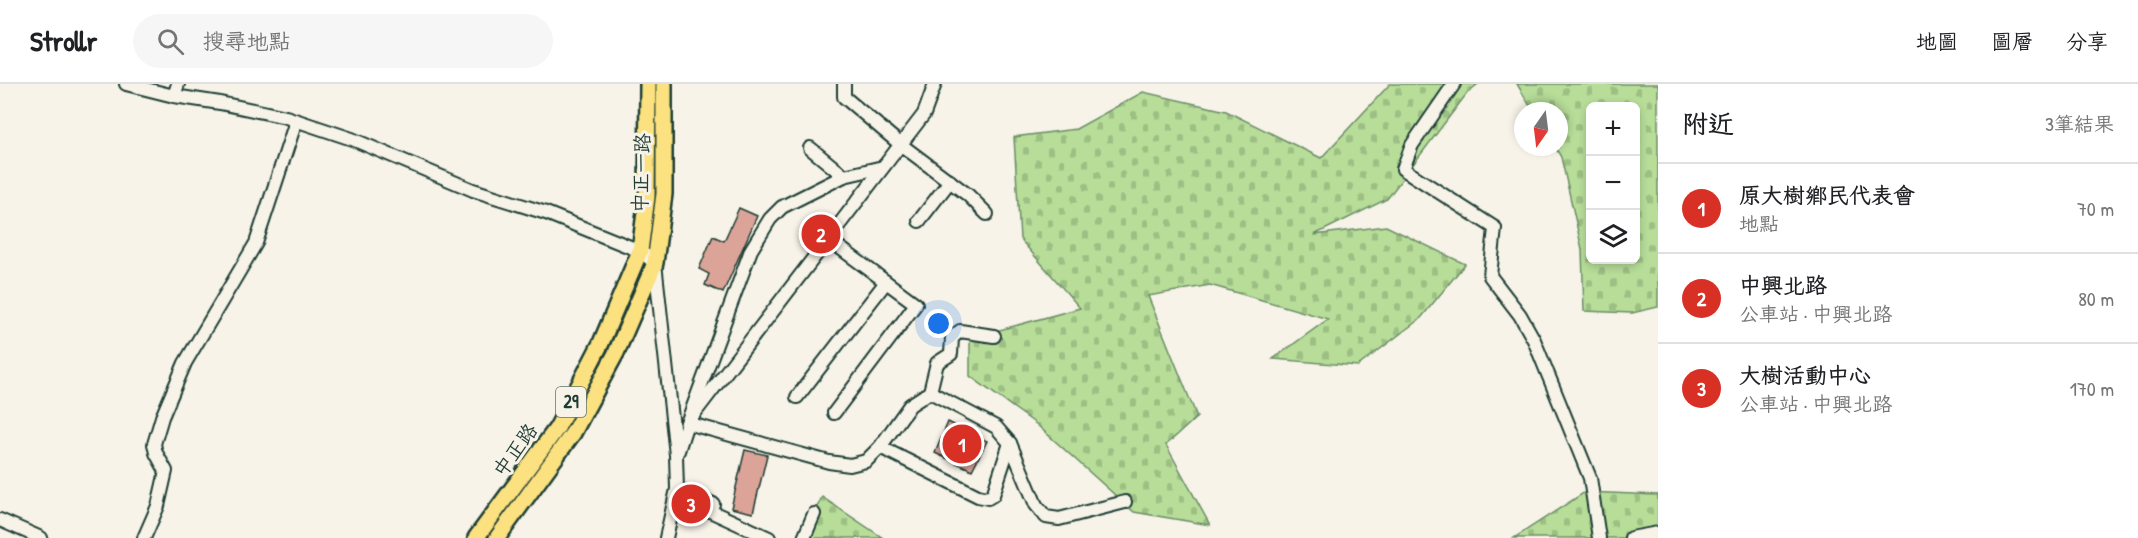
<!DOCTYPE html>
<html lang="zh-TW">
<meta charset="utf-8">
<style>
body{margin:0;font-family:"Patrick Hand","LXGW WenKai TC",sans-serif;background:#f6f6f6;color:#202124}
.controls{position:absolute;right:18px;top:18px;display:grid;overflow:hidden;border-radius:9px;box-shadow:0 3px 9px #0003}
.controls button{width:54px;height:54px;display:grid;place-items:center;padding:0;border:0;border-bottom:2px solid #e0e0e0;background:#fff;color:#202124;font:30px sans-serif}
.compass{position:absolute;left:1514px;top:18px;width:54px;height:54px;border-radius:50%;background:#fff;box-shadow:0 3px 9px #0003;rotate:194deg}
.you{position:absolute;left:939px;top:240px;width:21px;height:21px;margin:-15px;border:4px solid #fff;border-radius:50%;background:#1a73e8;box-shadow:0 0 0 9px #1a73e833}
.badge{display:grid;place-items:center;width:39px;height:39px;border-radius:50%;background:#d93025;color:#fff;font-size:20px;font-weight:700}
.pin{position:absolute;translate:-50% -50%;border:3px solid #fff;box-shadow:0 2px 6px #0006}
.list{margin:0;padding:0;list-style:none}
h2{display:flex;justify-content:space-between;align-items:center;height:78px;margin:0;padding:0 24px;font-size:26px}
h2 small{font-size:20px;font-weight:400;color:#757577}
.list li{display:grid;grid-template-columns:39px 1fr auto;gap:18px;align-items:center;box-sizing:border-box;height:90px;padding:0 24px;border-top:2px solid #e0e0e0}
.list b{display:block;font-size:22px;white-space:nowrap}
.list p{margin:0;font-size:20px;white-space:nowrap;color:#757577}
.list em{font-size:20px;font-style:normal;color:#757577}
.icon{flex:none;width:33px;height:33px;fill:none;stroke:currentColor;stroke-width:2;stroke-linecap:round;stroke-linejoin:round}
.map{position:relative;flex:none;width:1658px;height:454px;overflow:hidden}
header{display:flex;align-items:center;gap:36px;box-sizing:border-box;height:84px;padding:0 30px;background:#fff;border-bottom:2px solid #e0e0e0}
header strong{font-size:28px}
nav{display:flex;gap:33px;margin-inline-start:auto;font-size:21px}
.search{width:420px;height:54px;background:#f6f6f6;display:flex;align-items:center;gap:15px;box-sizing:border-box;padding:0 21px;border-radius:33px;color:#757577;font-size:22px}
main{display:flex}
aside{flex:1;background:#fff}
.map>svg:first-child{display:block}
</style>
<header>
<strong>Strollr</strong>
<div class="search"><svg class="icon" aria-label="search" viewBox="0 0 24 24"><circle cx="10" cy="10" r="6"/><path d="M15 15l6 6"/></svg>搜尋地點</div>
<nav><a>地圖</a><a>圖層</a><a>分享</a></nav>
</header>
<main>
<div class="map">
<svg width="1658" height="454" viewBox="0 0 1658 454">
<defs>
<pattern id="cemetery-stones" width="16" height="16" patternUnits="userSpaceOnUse" patternTransform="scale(1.5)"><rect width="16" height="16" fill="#b7dd99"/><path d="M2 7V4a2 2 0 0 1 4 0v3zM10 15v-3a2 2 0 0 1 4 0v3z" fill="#9dbf84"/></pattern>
</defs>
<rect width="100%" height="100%" fill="#f7f3e8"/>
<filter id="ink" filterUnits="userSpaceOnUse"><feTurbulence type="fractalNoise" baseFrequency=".0167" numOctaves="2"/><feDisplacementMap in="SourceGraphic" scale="12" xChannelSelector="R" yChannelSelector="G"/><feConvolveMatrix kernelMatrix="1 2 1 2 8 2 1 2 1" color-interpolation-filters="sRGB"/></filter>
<g filter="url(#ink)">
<g fill="url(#cemetery-stones)" stroke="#6b8d66" stroke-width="1.5" fill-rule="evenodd">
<path d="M1390,0h88l-10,8 -81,107 -73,36 72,-9 79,38 -44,54 -63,48 -85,-7 55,-40 -118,-34 -62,11 49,121 -31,28 44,80 -76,-13 -98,-88 -66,-48v-38l110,-30 -60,-69 -6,-102 62,-8 67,-37 83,19 95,47z"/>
<path d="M1517,0h141v223l-26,6 -48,-2 -2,-62 -21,-92 -6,-10h4v-36h-26zM1636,22v154h-46v-154z"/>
<path d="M1585,408l73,3v43h-144z"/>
<path d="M822,413l61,41h-81z"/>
</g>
<g fill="#dca498" stroke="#1f3d34" stroke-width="1.5">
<path d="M739,124l18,8 -34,77 -18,-8 4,-11 -10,-5 14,-33 11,5z"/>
<path d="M948,338l39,19 -15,29 -37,-17z"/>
<path d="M745,366l22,5 -14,58 -22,-5z"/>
</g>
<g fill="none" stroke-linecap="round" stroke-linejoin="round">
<g stroke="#1f3d34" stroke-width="16">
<g id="minor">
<path d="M126,0l48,12 46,7 66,14 66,22 121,51 73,23 94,38 15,12 21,192 1,34 -11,49"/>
<path d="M844,0v13l56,47 68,51 19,19"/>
<path d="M1454,0l-42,61 -9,24 92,59 -5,48 30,39 14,25 56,138 9,60"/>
<path d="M174,12l4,-12"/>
<path d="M810,64l34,28"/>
<path d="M883,83l-39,9 -62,31 -12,12 -19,31 -64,173 142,39 21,3 16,-4 14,-14 30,-42 20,-13 66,35 14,16 26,62 10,12 13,2 66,-17"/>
<path d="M919,137l31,-40"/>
<path d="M828,155l88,65 -82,109"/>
<path d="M930,308l7,-29 14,-9 1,-16 8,-7 34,5"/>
<path d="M797,313l89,-115"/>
<path d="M880,363l98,49 10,2 5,-3 17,-52"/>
<path d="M678,367l9,-28 237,-309 11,-30"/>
<path d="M677,405l36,15 -3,7 59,27"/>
<path d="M0,436l41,18"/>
<path d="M144,454l14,-32 8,-35 -10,-18 -2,-9 8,-27 23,-54 71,-120 40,-122"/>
<path d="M804,454l10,-24"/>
<path d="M1631,454l27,-5"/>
</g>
</g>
<g stroke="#1f3d34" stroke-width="20">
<g id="major">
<path d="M476,454l81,-110 44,-85 39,-92 7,-54 1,-113"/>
<path d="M497,454l76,-105 43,-80 39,-90 9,-69v-110"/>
</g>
</g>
<use href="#minor" stroke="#f7f3e8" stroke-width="12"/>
<use href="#major" stroke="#fbe180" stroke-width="15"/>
</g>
</g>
<g text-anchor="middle" stroke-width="6" stroke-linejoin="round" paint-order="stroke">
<rect fill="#f7f3e8" stroke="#60746a" stroke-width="1.5" x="556" y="303" width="30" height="30" rx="4.5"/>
<g font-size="18" font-weight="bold" fill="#1f3d34">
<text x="571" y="324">29</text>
</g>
<g font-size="20" fill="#1f3d34" stroke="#f7f3e8">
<text transform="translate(641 89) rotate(-88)" y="7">中正一路</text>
<text transform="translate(515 366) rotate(-54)" y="7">中正路</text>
</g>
</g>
</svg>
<div class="controls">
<button>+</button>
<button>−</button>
<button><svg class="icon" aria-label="layers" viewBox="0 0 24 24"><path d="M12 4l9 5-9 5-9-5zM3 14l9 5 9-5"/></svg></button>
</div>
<svg class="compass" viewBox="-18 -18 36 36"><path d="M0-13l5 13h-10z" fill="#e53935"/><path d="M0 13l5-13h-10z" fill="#757577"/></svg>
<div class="you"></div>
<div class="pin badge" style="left:962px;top:360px">1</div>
<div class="pin badge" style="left:821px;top:150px">2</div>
<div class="pin badge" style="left:691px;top:420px">3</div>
</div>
<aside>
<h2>附近<small>3筆結果</small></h2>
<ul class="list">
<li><span class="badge">1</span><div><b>原大樹鄉民代表會</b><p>地點</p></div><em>70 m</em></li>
<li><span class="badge">2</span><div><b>中興北路</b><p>公車站 · 中興北路</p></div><em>80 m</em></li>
<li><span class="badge">3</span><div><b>大樹活動中心</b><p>公車站 · 中興北路</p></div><em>170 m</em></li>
</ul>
</aside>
</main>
